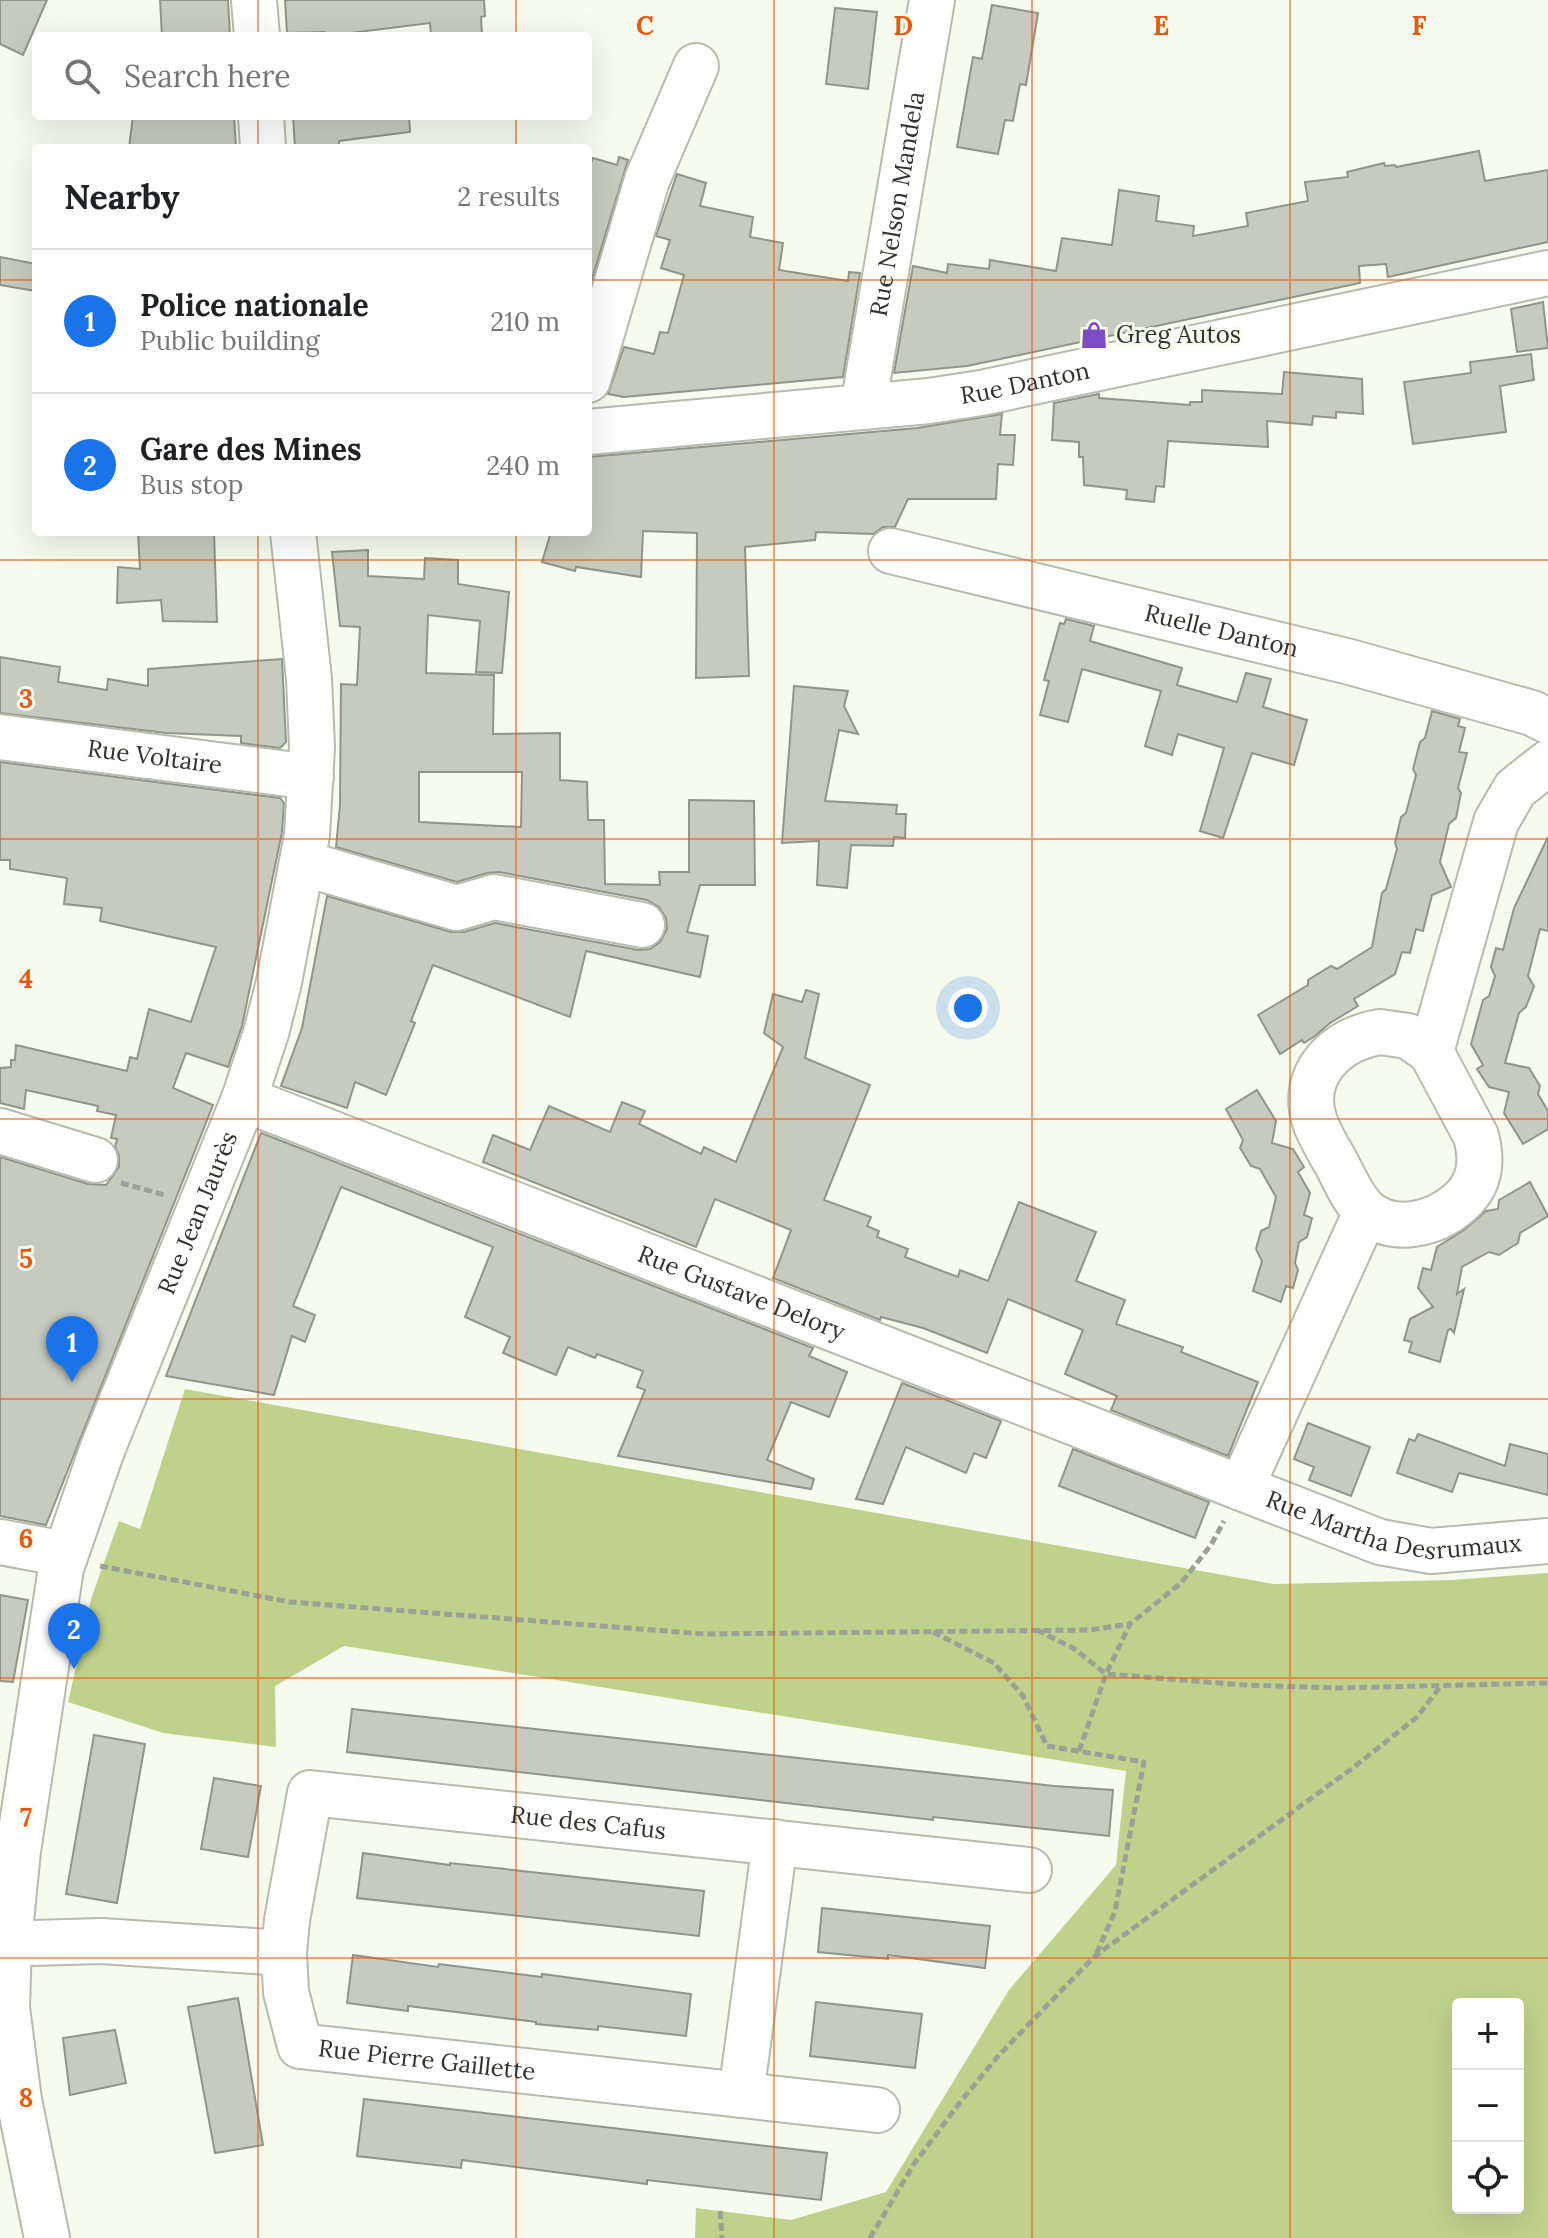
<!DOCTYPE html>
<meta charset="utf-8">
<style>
body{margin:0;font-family:Lora,serif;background:#f6f6f6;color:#202124}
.controls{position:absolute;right:24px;bottom:24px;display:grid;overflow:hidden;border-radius:8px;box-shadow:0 8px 32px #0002}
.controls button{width:72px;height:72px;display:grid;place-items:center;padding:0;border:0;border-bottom:2px solid #e0e0e0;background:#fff;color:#202124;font:40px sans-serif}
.you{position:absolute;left:968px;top:1008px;width:28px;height:28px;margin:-20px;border:6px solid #fff;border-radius:50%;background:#1a73e8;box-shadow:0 0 0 12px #1a73e833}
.badge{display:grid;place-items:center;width:52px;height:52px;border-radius:50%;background:#1a73e8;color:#fff;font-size:26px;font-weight:700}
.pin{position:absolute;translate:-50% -66px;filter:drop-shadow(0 2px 4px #0008)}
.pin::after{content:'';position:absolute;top:42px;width:28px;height:24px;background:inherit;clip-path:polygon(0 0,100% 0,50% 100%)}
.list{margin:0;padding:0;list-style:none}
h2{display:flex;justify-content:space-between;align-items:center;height:104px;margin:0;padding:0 32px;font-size:34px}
h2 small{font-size:26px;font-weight:400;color:#757577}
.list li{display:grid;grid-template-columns:52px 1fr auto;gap:24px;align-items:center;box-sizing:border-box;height:144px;padding:0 32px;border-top:2px solid #e0e0e0}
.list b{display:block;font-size:30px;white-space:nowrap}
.list p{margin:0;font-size:26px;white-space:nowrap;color:#757577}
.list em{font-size:26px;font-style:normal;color:#757577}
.icon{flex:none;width:44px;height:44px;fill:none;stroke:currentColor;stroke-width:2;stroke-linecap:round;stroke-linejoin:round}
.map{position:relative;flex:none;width:1548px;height:2238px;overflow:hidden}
.search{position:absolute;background:#fff;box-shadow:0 8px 32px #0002;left:32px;top:32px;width:560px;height:88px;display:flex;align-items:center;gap:20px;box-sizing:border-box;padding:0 28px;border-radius:8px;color:#757577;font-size:30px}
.panel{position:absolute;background:#fff;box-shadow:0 8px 32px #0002;left:32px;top:144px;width:560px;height:392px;border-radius:8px}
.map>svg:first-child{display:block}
</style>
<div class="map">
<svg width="1548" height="2238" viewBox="0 0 1548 2238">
<rect width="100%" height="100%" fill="#f7fbed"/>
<path fill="#bfd28b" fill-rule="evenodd" d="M185,1389l1088,195 179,-4 96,-7v665h-853l1,-30 95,12 95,-28 123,-202 107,-125 10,-94 -782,-125 -69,40 1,61 -113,-14 -95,-31 24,-106 27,-75 21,8zM1458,2004h60v204h-60z"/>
<g fill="#c7cbbe" stroke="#919488" stroke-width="2" fill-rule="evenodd">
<path d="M0,0h47l-24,55 -23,-11z"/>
<path d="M160,0h68l2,36h-68z"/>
<path d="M285,0h199l1,16 -4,1 1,19h-51l-1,-13 -104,13 -1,-4 -38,1z"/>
<path d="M992,5l46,8 -12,72 -6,-1 -7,37 -8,-1 -7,34 -41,-7 16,-90 9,2z"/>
<path d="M835,8l42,4 -9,77 -42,-5z"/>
<path d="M133,116h101l2,32h-107z"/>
<path d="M293,116h116l1,16 -71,9v5l-44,2z"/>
<path d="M1479,151l6,30 63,-11v72l-160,35 -2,-13 -27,2 1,17 -393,83 -73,7 19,-107 34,7 1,-9 41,5 1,-9 66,11 6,-33 50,7 7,-55 40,6 -3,25 38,5 -1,10 55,-10 -2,-13 62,-12 -3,-19 43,-5 -1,-5 37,-9 1,3 10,-1 1,2z"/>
<path d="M619,157l9,3 -40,132v-122l5,-12 24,7z"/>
<path d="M677,174l29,9 -6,23 53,11 -3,20 33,6 -4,27 69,11 1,-9 11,1 -17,104 -219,20 -16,-3 16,-47 30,7 6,-22 8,1 16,-58 -23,-7 9,-28 -14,-4z"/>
<path d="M0,257l36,7v27l-36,-6z"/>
<path d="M1543,302l5,46 -31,4 -6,-43z"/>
<path d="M1531,354l3,26 -34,6 6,46 -93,12 -9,-62 67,-9 -1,-11z"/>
<path d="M1284,372l78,7 1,35 -27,-2v6l-23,-2 -1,9 -45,-4 1,26 -100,-6 -4,46 -8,-1 -2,16 -28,-3 1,-9 -43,-5 -1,-28h-4v-15l-27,-2 2,-37 45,-9v4l91,7v-3h12v-12l80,4z"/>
<path d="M1002,414l-2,21h15l-2,30 -15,-1 -2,35h-88l-13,28h-12l-10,7 -57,-2 -1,8 -70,7 4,129 -53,2 1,-145 -54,-2 -2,46 -65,-10 -1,4 -33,-9 9,-30h37v-75l329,-29z"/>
<path d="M138,532h76l3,90 -54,-1 -2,-21 -44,3 1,-36 22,2z"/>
<path d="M368,550v26l56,3 1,-21 33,2v24l51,8 -7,81 -26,-1 4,-51 -52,-6 -2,58 68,2 -1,59 67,-1v47l27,2 1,38h16l1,64 55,1 -1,-13h30v-72l65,1 1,84h-55l-13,47 21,4 -8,41 -114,-26 -16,66 -137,-52 -22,56 4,2 -29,72 -31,-13 -8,26 -66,-22 21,-58 25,-132 124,36h13l31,-9 143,27 12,-1 10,-7 7,-13 -1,-11 -7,-11 -12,-7 -148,-28 -12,1 -30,9 -121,-35 4,-42 1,-121 16,1 3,-58 -20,-1 -8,-74zM419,772h103l-1,55 -102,-5z"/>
<path d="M1066,619l28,7 -4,15 92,27 -5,17 60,17 9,-29 25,6 -8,28 44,13 -13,45 -42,-12 -29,85 -23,-7 24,-83 -46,-14 -6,21 -27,-9 16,-55 -79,-22 -14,53 -28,-7 9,-34 -5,-1 16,-57 4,1z"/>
<path d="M0,657l60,10 -2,15 49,8 1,-11 40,7v-17l134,-10 4,83 -6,6 -39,-5v-7l-75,-3 -166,-20z"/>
<path d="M794,686l54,5 -4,15 14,28 -19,-4 -14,71 72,4 -1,9h10l-1,24 -11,-1 -1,9 -42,-1 -4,43 -30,-3 2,-44 -37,2z"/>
<path d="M1432,711l28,8 -2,7 7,2 -6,24 8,1 -9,35 3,5 -5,25 -7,6 -9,38 11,25 -19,8 -9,36 -7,-2 -6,24 -8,-1 -7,22 -41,25 4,7 -28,17 -15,13 -11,7 -2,-3 -22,14 -22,-39 50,-30v-5l23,-14 6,3 35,-22 10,-54 4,-4 11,-40 -2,-6 6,-26 5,-4 10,-38 -3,-6 7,-27 5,-4z"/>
<path d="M0,762l280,36 4,5 -2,29 -40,194 -14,41 -42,-14 -13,35 40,17 -167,420 -46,-9v-359l88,27 18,1 13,-18v-12l-4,-8 2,-8 -6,-1 5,-23 -19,-4 1,-5 -72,-16 -2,19 -24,-6v-35l11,-1v-7h4l1,-15 111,26 3,-14 7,2 12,-50 42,13 25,-75 -116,-26 2,-13 -38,-4 3,-26 -57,-9v-9h-10z"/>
<path d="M1548,837v94l-8,-2 -12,47 6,10 -8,21 -7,6 -14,50 24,5 11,18 -2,8 10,17v18l-25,15 -19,-31 5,-21 -20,-5 -12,-18 6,-4 -12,-21 12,-44 6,-4 6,-20 -4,-9 5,-19 7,2 11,-42z"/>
<path d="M806,990l13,4 -14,64 65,27 -46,115 47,17 -4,9 12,5 -2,6 31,12 -3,8 53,20 2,-7 28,11 31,-79 77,30 -20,49 49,19 -9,24 67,23 -2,5 77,30 -30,74 -117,-46 6,-14 -52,-22 18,-44 -75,-31 -21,54 -64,-25 -42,-11 -1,3 -107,-42 18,-48 -76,-31 -19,48 -213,-85 10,-27 37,15 19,-44 61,26 12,-30 23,9 -6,13 62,30 3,-7 32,15 47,-115 -19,-14 9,-39 29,8z"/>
<path d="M1257,1090l19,31 -4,22 21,6 11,18 -6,5 12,21 -6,22 8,3 -5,19 -8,5 -4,21 3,7 -5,18 -7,-2 -5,16 -28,-11 9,-30 -6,-12 5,-18 8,-4 7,-30 -16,-28 -9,-3 -11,-18 3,-8 -17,-31z"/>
<path d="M261,1133l552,215 -4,8 38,16 -18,45 -38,-15 -24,58 47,19 -3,10 -193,-33 27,-66 -8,-3 6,-16 -46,-17 -2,4 -27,-11 -12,28 -53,-22 7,-16 -45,-20 28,-70 -152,-60 -48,119 22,9 -10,27 -13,-6 -18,59 -108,-19z"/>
<path d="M1530,1182l18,34 -28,17 -2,10 -19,12 -10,-3 -27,15 -5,27 7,-5 -10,44 -3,-4 -3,1 -8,32 -31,-10 3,-10 -8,-2 6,-21 23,-12 -15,-19 5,-20 8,2 6,-23 27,-17 22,-19 12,-2 1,-9z"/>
<path d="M902,1383l99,38 -15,37 -12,-5 -8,20 -60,-26 -23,57 -27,-5z"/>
<path d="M1308,1423l62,24 -19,49 -42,-16 5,-13 -20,-8z"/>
<path d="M1418,1434l87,32 5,-22 38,10v41l-89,-22 -7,19 -55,-19 12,-34 6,2z"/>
<path d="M1073,1449l136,53 -14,36 -136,-52z"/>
<path d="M0,1595l28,5 -15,82 -13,-1z"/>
<path d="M352,1709l702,77 59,4 -4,46 -176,-19v3l-586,-68z"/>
<path d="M94,1735l51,9 -28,159 -51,-9z"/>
<path d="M214,1778l47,8 -13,71 -47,-8z"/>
<path d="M363,1853l87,12v-2l254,28 -5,45 -342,-38z"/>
<path d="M822,1908l168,18 -5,42 -97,-13v4l-70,-7z"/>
<path d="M353,1955l85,12 1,-3 103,13v-3l149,20 -5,42 -88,-10v4l-62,-6v-2l-128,-16v5l-61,-8z"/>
<path d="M238,1998l25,147 -48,8 -27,-146z"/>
<path d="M816,2002l106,12 -7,54 -105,-12z"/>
<path d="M115,2030l11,53 -56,12 -7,-57z"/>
<path d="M364,2099l463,54 -6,47 -174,-20v4l-185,-24 -1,8 -104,-12z"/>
</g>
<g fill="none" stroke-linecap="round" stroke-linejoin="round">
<g stroke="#b7bbae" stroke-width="48">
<g id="minor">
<path d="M254,0l3,36"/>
<path d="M261,116l2,32"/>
<path d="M588,380l59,-200 49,-114"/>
<path id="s1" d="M863,407l69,-407"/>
<path id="s2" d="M588,432l341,-31 52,-8 567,-120"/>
<path id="s3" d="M891,551l459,111 182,51 16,8"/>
<path id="s4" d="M0,737l311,40"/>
<path d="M302,863l155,45 37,-11 148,28"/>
<path d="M1380,1032l28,4 23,16 45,84c7,26 4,49 -17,67 -24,21 -64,31 -91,10 -15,-12 -24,-36 -33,-52 -7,-12 -15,-25 -20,-39 -16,-48 21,-83 65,-90z"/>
<path d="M1431,1052l65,-230 19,-33 33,-26"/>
<path id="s5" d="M244,1099l1136,443 51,9 117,-10"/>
<path d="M0,1131l95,29"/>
<path d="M1241,1488l125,-276"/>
<path d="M0,1542l65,12"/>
<path id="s6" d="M9,1941l25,2 67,-2 183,12 2,39 14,54 577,64"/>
<path id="s7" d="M284,1953l3,-33 23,-127 719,77"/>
<path d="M741,2095l34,-253"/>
<path id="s8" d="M47,2238l-28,-138 -12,-92 2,-67 9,-90 43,-283 41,-118 142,-351 22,-66 13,-51 28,-147 5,-88 -3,-68 -16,-147"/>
</g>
</g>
<g stroke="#9da096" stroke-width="5" stroke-dasharray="8 4" stroke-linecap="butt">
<path d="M121,1183l44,12"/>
<path d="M100,1566l190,36 415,32 384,-4 41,-6"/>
<path d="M1037,1630l36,18 33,26 138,11 94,3 210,-5"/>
<path d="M933,1632l61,31 29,33 24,50 97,16 -29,149 -19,44"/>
<path d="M1079,1751l27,-77 24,-50 51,-41 30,-38 13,-24"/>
<path d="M720,2211l2,27"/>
<path d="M870,2238l44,-74 47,-63 38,-46 96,-99 259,-189 63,-50 23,-30"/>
</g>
<use href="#minor" stroke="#fff" stroke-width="44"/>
</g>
<path fill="none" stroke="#e8590c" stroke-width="2" stroke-opacity="0.55" d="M258,0v36M516,0v36M774,0v2238M1032,0v2238M1290,0v2238M258,116v32M516,116v32M0,280h36M588,280h960M258,532v1706M516,532v1706M0,560h1548M0,839h1548M0,1119h1548M0,1399h1548M0,1678h1548M0,1958h1548"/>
<defs>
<g id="shop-bare" transform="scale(2.16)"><path d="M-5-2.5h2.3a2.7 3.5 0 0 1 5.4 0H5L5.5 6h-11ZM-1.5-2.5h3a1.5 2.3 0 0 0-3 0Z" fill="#7b4bc3" stroke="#f7fbed" stroke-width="2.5" paint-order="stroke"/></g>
</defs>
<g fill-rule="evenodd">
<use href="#shop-bare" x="1094" y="335"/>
</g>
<g text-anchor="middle" stroke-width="6" stroke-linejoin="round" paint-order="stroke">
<g font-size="24" fill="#30322d" stroke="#f7fbed">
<text dy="8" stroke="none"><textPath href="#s1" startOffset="206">Rue Nelson Mandela</textPath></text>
<text dy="8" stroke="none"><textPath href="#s2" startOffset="440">Rue Danton</textPath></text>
<text dy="8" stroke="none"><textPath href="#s3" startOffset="340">Ruelle Danton</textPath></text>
<text dy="8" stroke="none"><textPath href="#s4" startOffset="156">Rue Voltaire</textPath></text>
<text dy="8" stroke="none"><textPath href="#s8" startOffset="1058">Rue Jean Jaurès</textPath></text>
<text dy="8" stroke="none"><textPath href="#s5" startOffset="534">Rue Gustave Delory</textPath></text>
<text dy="8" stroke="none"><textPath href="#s5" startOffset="1230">Rue Martha Desrumaux</textPath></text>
<text dy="8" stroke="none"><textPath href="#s7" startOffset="442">Rue des Cafus</textPath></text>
<text dy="8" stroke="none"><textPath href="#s6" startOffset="498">Rue Pierre Gaillette</textPath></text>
</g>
<g font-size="24" fill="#30322d" stroke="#f7fbed" text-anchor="start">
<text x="1116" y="343">Greg Autos</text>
</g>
</g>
<g font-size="26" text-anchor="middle" font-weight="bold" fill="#e8590c" stroke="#f7fbed" stroke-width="6" stroke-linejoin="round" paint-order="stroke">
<text x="645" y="35">C</text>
<text x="903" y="35">D</text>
<text x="1161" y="35">E</text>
<text x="1419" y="35">F</text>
<text x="26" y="708">3</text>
<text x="26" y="988">4</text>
<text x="26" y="1268">5</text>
<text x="26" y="1548">6</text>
<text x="26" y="1827">7</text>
<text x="26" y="2107">8</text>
</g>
</svg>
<div class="controls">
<button>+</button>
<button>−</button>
<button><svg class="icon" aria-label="locate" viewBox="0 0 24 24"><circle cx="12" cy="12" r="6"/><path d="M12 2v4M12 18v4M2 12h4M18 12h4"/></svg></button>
</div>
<div class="you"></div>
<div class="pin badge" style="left:72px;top:1382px">1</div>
<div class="pin badge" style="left:74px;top:1669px">2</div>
<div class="search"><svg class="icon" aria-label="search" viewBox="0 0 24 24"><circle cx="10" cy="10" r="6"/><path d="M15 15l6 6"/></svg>Search here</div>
<section class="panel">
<h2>Nearby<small>2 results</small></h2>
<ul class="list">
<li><span class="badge">1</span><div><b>Police nationale</b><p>Public building</p></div><em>210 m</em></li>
<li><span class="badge">2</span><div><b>Gare des Mines</b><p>Bus stop</p></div><em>240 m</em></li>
</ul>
</section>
</div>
